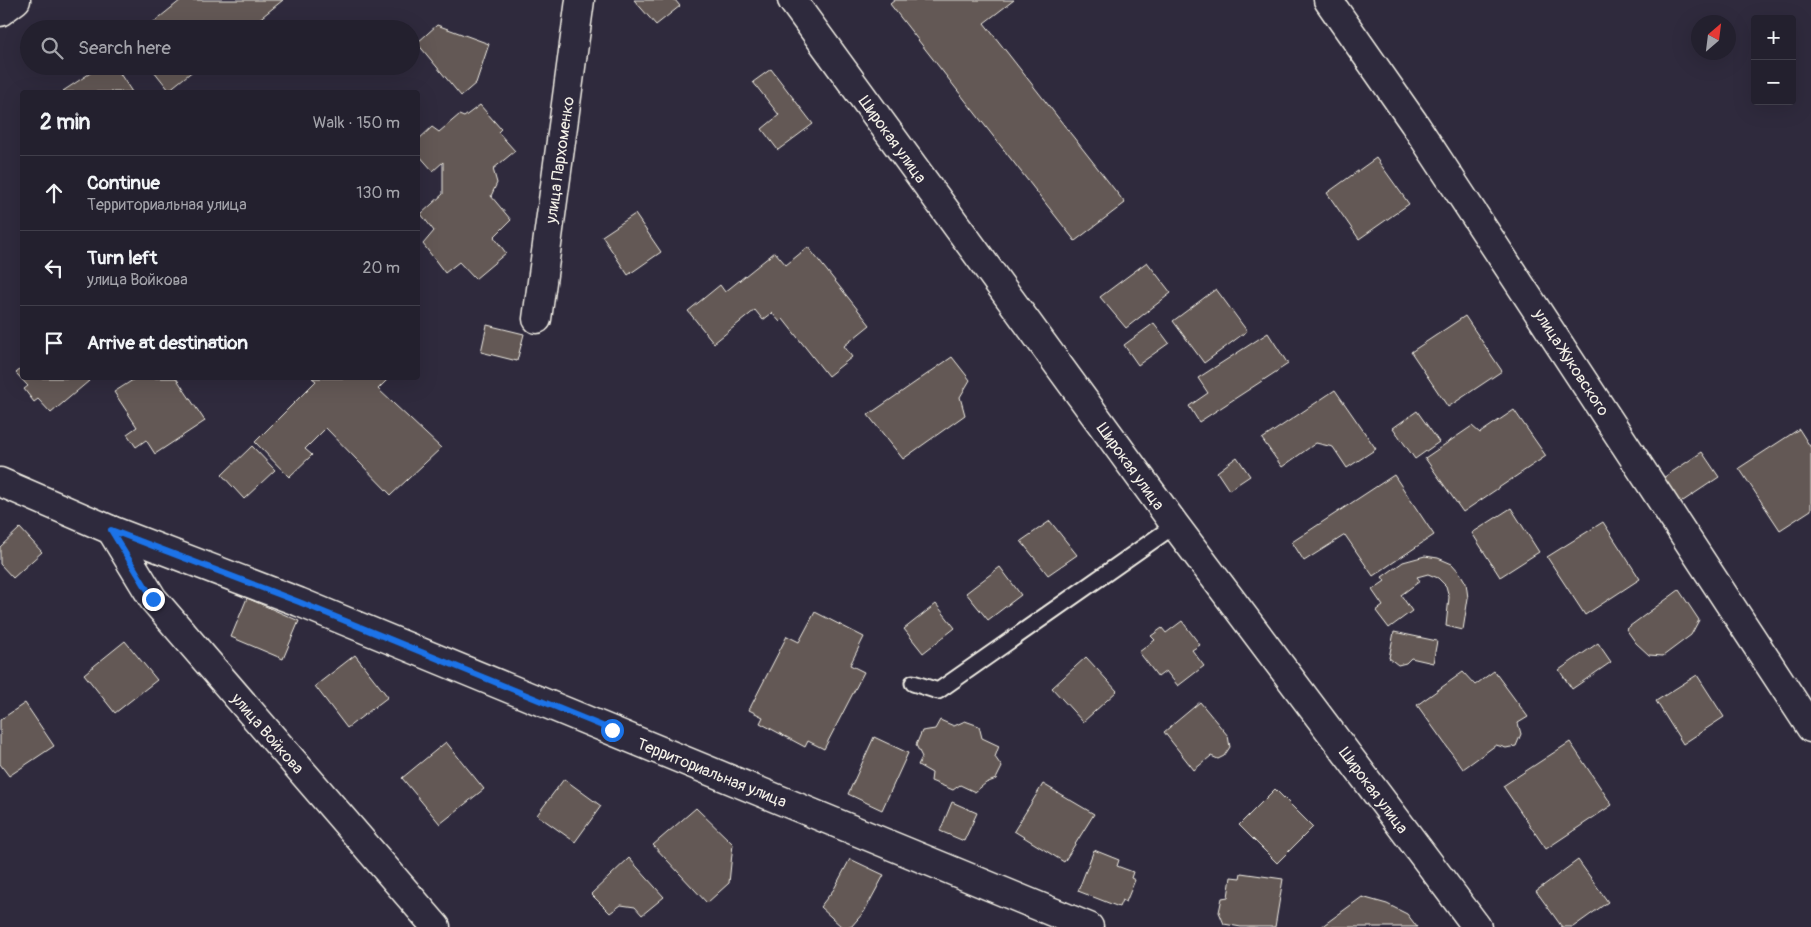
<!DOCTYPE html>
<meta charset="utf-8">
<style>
body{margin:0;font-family:Pangolin,sans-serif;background:#2b2836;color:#f1f3f6}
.controls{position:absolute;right:15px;top:15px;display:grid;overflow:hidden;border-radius:5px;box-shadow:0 5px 20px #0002}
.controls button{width:45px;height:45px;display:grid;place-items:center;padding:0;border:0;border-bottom:1px solid #403e4a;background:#23202e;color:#f1f3f6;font:25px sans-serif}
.compass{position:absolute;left:1691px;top:15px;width:45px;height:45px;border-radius:50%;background:#23202e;box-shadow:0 5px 20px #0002;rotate:28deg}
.stop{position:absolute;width:15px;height:15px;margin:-11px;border:4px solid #1a73e8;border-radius:50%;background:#fff}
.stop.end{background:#1a73e8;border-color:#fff;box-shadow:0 1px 5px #0008}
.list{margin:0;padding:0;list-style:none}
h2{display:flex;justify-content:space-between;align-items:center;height:65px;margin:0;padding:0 20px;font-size:21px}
h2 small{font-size:16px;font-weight:400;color:#a3a3aa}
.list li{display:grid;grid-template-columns:32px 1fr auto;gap:15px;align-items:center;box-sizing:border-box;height:75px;padding:0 20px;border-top:1px solid #403e4a}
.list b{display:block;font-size:19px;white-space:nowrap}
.list p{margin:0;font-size:16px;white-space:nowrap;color:#a3a3aa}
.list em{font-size:16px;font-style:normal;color:#a3a3aa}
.icon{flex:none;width:28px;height:28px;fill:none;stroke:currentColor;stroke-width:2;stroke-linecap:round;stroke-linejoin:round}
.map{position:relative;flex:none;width:1811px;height:927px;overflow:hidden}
.search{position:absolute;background:#23202e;box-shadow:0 5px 20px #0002;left:20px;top:20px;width:400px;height:55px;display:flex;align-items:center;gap:12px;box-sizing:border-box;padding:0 18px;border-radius:28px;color:#a3a3aa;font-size:19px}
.panel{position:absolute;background:#23202e;box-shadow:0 5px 20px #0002;left:20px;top:90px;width:400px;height:290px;border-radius:5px}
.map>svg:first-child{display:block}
</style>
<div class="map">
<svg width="1811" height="927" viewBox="0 0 1811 927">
<rect width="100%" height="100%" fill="#2f2a3d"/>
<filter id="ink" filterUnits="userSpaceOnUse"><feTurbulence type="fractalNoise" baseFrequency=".02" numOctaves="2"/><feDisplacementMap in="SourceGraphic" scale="10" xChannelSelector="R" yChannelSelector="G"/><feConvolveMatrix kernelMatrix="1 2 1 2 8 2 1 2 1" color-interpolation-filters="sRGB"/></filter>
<g filter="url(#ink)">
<g fill="#645954" stroke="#f4f1e8">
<path d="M181,0h102l-36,29h-102z"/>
<path d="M634,0h41l5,6 -24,19z"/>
<path d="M895,0h119l-30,23 141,180 -50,38 -185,-237z"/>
<path d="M437,25l52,19 -13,39 -15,13 -44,-53z"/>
<path d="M101,66h14l17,26h-67l-2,-1z"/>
<path d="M150,66h49l-30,24z"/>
<path d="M771,69l42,55 -35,26 -16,-21 17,-14 -26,-33z"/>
<path d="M480,105l21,24 -3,3 17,19 -22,18 4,14 -6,13 20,24 -17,17 12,16 -31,26 -16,-17 -14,11 -22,-29 11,-13 -13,-17 22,-20v-32l-10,9 -15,-17v-14l14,-13 7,5 20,-17 5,2z"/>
<path d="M1376,158l33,46 -50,35 -32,-46z"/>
<path d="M635,214l26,38 -33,23 -26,-39z"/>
<path d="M808,247l62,78 -26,21 8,11 -24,19 -45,-57 -3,3 -8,-9 -9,7 -8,-10 -41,33 -26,-32 32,-26 5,7 50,-40 11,13z"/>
<path d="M1147,262l24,31 -45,35 -26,-31z"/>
<path d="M1216,289l31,42 -43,32 -31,-42z"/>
<path d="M1465,316l37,55 -54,36 -37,-55z"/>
<path d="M1154,323l15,20 -31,22 -14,-20z"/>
<path d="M487,325l37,9 -7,27 -36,-9z"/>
<path d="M1268,333l20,31 -89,58 -10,-16 19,-13 -10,-15z"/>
<path d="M952,357l18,23 -10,17 5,18 -62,44 -35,-44z"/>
<path d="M22,368v10h63l4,3 -38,32 -13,-14 -4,3 -10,-13 4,-3 -12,-13z"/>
<path d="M136,378h40l29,43 -50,33 -9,-14 -10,7 -9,-13 10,-7 -23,-35z"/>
<path d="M312,378h77l-11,11 63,59 -50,47 -65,-67 -21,21 7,6 -23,22 -34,-35 61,-61z"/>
<path d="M1335,390l41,59 -29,19 -14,-21 -17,-4 -34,24 -20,-28z"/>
<path d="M1514,410l32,46 -83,56 -38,-54 47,-32 8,7z"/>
<path d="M1417,411l22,31 -24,17 -22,-31z"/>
<path d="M1799,429l12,19v62l-31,20 -41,-62z"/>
<path d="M252,446l23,24 -31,29 -22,-24z"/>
<path d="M1702,452l17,25 -39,26 -17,-25z"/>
<path d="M1237,457l13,19 -21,14 -12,-18z"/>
<path d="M1394,475l40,60 -61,41 -28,-41 -41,26 -12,-19z"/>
<path d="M1511,508l28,44 -39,25 -28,-44z"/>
<path d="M1050,521l27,34 -29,20 -27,-34z"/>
<path d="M1603,522l37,57 -55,36 -38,-58z"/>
<path d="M20,528l22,24 -29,26 -13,-14v-17z"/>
<path d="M1425,556l13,2 14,6 8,9 6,10 2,15 -5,32 -17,-4 3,-29 -3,-11 -8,-8 -10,-4 -11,3 3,4 -19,14 11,16 -23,17 -13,-17 7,-5 -11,-16 13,-9 -3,-4 21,-15z"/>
<path d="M1000,567l21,28 -33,25 -22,-27z"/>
<path d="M1679,590l20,30 -8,15 -28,21 -14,-1 -13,-12 -10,-14z"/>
<path d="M247,598l52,23 -16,38 -52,-22z"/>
<path d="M936,604l19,24 -32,25 -19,-24z"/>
<path d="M815,612l49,25 -14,28 14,7 -40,77 -16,-8 -3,6 -45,-24 3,-6 -14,-7 38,-74 12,6z"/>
<path d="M1182,621l18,24 -8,5 12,16 -26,20 -12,-15 -8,6 -19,-25 16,-12 -4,-4 11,-8 4,5z"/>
<path d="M1394,632l43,9 -4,22 -22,-5 -5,5 -8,2 -9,-7z"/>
<path d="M125,641l32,39 -42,33 -31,-39z"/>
<path d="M1598,643l13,19 -39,27 -13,-19z"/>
<path d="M355,655l33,42 -41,31 -32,-42z"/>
<path d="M1086,657l31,34 -34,31 -31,-34z"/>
<path d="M1494,671l34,46 -10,6 3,11 -5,12 -10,2 -10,-3 -33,24 -46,-64 46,-33 12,13z"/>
<path d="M1697,675l27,42 -41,27 -27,-43z"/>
<path d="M1200,702l28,34 2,11 -6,9 -6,3 -7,-3 -17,14 -30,-38z"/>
<path d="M25,703l29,43 -45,30 -9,-12v-44z"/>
<path d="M940,720l14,6 11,-5 14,5 3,12 17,8 -4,11 7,10 -6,12 -10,4 -11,9 -15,-7 -7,5 -22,-9 1,-8 -14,-8 4,-8 -6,-12 6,-14 13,-2z"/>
<path d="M874,737l34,16 -26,57 -34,-16z"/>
<path d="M446,742l38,47 -44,35 -38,-46z"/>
<path d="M1570,742l42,63 -66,44 -43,-63z"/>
<path d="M564,779l37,27 -26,36 -38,-27z"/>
<path d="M1043,784l51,30 -30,48 -50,-31z"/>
<path d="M1275,789l38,38 -36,36 -38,-38z"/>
<path d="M952,802l25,11 -13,28 -24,-10z"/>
<path d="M696,808l37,36 -4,39 -22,20 -54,-58z"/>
<path d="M1094,850l25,10 -2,6 16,6 -2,6 4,2 -9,22 -4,-2 -3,7 -41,-16z"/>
<path d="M629,858l35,39 -22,18 -7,-8 -14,-2 -11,8 -19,-19z"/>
<path d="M850,859l34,16 -20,37 -13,15h-9l-22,-20 14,-18z"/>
<path d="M1578,860l30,42 -35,25h-11l-26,-36z"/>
<path d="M1241,873l42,6 -8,48h-34l-17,-3 -5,-12 3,-14 6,-1 3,-20 9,1z"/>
<path d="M1362,897l25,7 20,10 10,13h-96z"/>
</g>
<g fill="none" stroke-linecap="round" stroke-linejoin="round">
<g stroke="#f4f1e8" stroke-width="19">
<path id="lane" d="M913,683l25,8 237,-166"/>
</g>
<g stroke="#f4f1e8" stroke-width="31">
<g id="street">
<path d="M792,0l383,525 302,402"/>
<path d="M1328,0l86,123 397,605"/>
<path d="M537,319l43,-319"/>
<path d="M0,482l111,48 188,72 790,325"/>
<path d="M111,530l42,69 283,328"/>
</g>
</g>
<g stroke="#f4f1e8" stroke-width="31">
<path id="secondary" d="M0,12l16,-12"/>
</g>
<use href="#lane" stroke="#2f2a3d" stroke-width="15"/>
<use href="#street" stroke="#2f2a3d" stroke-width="28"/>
<use href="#secondary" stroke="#2f2a3d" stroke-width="28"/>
</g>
</g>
<g fill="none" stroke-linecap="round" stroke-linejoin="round" filter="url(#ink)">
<path stroke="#1a73e8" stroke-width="6" d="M153,599l-42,-69 188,72 313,128"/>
</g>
<g text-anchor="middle" stroke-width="4.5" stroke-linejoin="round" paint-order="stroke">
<g font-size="16" fill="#f4f1e8" stroke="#2f2a3d">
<text transform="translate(893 139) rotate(54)" y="6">Широкая улица</text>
<text transform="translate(559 160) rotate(-82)" y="6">улица Пархоменко</text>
<text transform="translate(1572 362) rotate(57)" y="6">улица Жуковского</text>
<text transform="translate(1131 466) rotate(54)" y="6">Широкая улица</text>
<text transform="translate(268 733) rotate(49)" y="6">улица Войкова</text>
<text transform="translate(712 772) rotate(22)" y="6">Территориальная улица</text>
<text transform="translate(1374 790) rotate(53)" y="6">Широкая улица</text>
</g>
</g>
</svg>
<div class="controls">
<button>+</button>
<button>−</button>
</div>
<svg class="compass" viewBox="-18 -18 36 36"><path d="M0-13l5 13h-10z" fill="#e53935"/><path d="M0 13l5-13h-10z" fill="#a3a3aa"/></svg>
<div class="stop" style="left:612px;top:730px"></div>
<div class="stop end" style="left:153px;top:599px"></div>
<div class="search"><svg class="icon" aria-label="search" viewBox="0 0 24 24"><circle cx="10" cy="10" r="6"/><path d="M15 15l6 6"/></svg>Search here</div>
<section class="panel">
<h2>2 min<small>Walk · 150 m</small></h2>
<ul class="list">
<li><svg class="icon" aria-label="ahead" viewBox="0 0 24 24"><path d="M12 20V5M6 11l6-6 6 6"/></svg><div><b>Continue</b><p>Территориальная улица</p></div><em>130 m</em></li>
<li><svg class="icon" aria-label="left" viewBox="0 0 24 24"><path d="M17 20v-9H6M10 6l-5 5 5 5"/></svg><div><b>Turn left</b><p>улица Войкова</p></div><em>20 m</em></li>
<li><svg class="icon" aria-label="arrive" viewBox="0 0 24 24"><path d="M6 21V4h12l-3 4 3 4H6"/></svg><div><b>Arrive at destination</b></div></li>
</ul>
</section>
</div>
